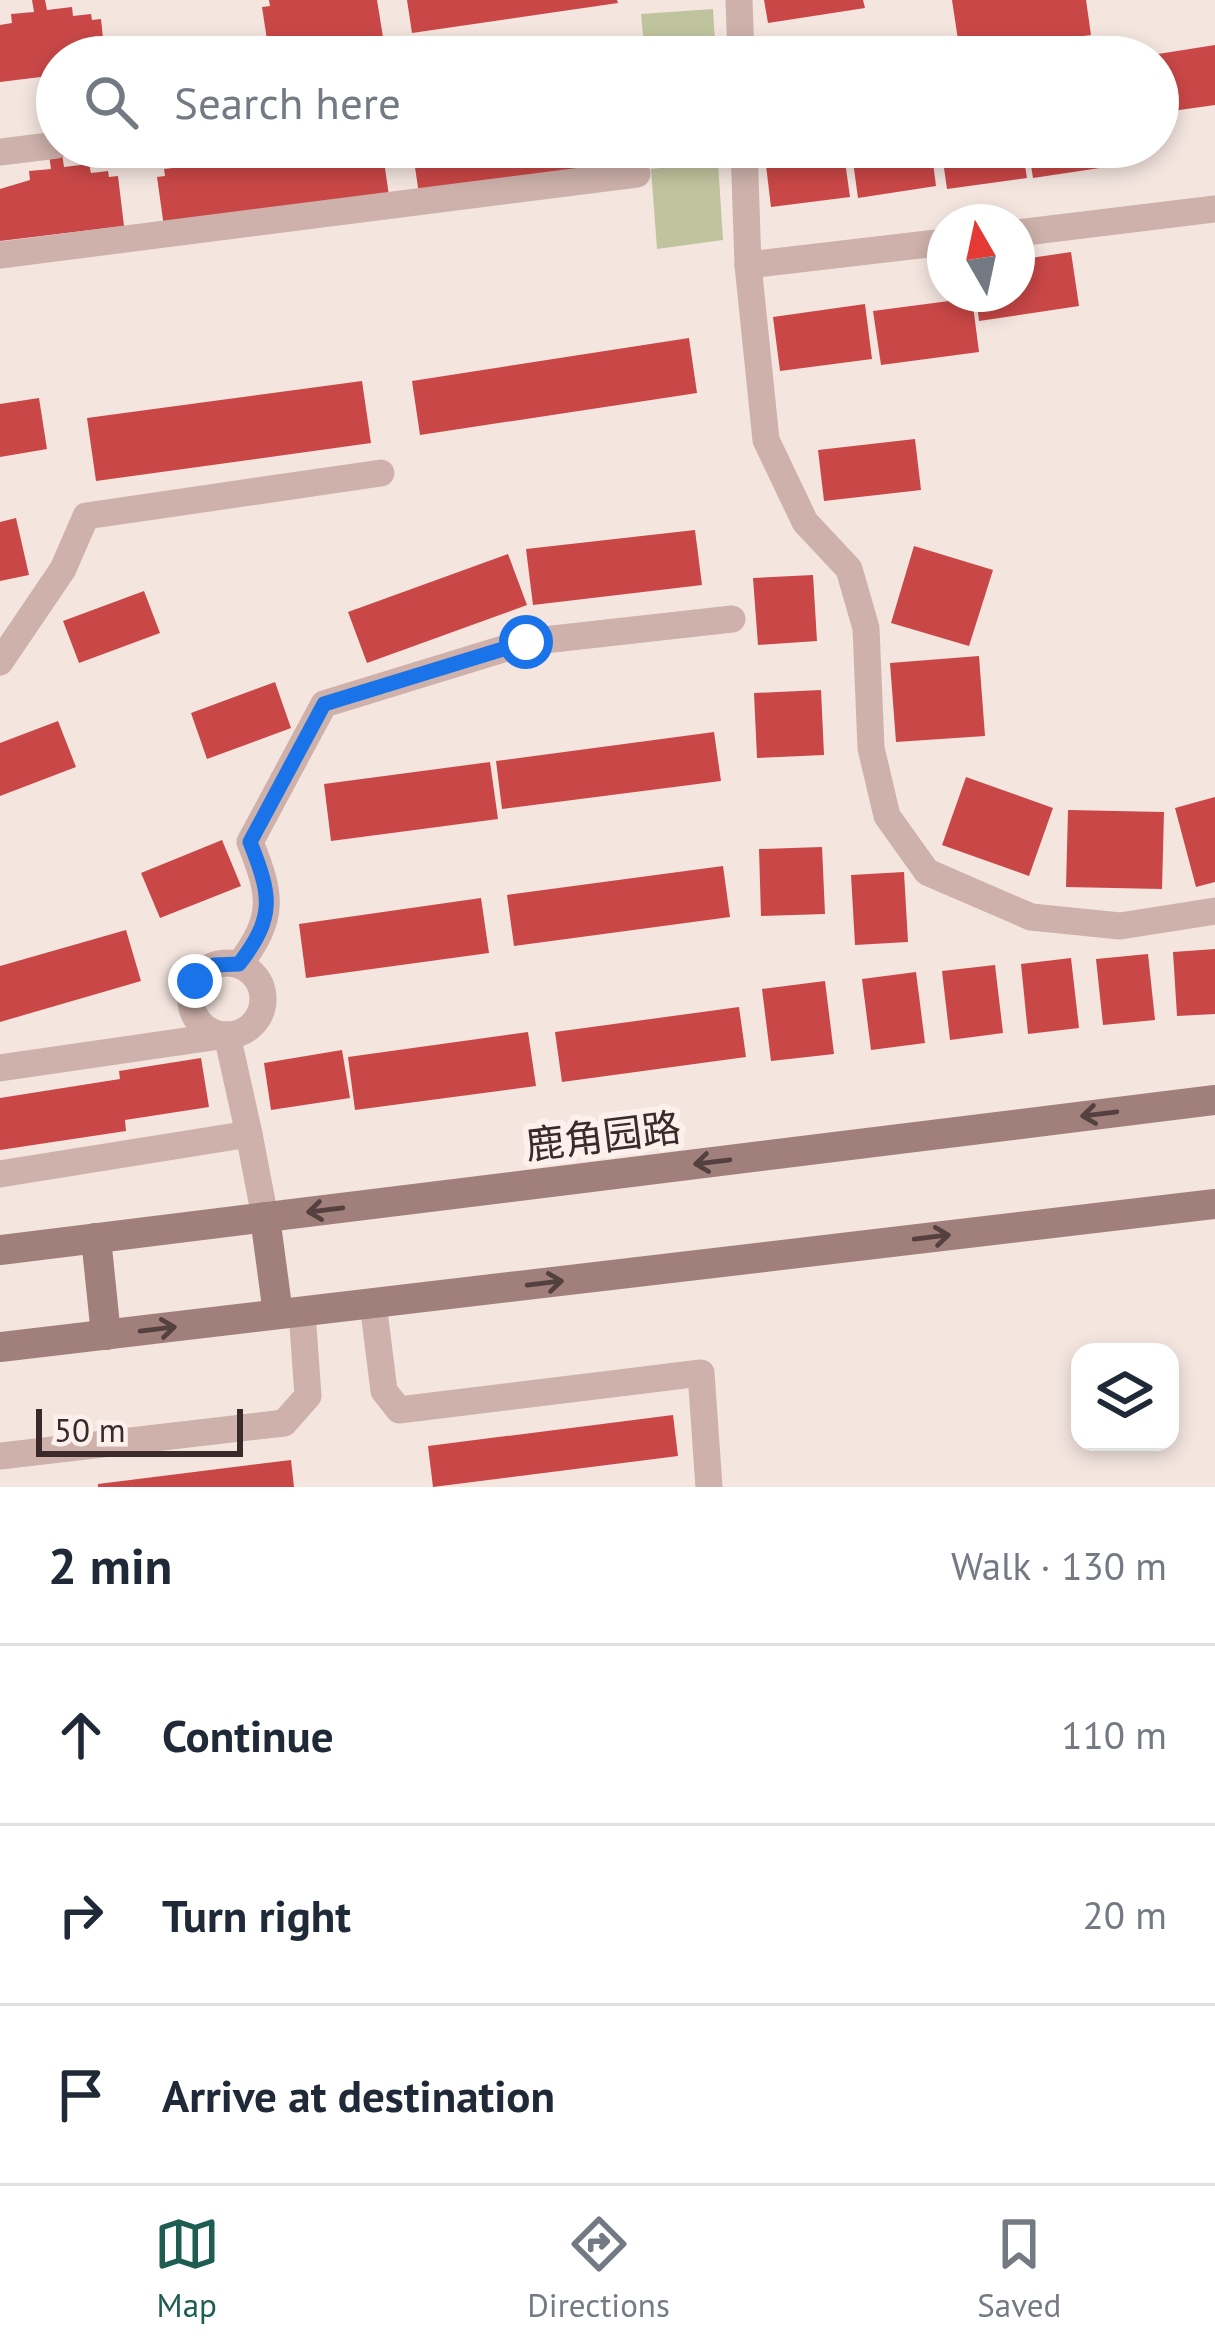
<!DOCTYPE html>
<meta charset="utf-8">
<style>
body{margin:0;font-family:"PT Sans","Noto Sans SC",sans-serif;background:#f6f6f7;color:#1f2937}
.controls{position:absolute;right:36px;bottom:36px;display:grid;overflow:hidden;border-radius:24px;box-shadow:0 6px 18px #0003}
.controls button{width:108px;height:108px;display:grid;place-items:center;padding:0;border:0;border-bottom:3px solid #e0e1e3;background:#fff;color:#1f2937;font:60px sans-serif}
.compass{position:absolute;left:927px;top:204px;width:108px;height:108px;border-radius:50%;background:#fff;box-shadow:0 6px 18px #0003;rotate:351deg}
.scale{position:absolute;left:36px;bottom:30px;width:207px;box-sizing:border-box;padding-left:12px;border:6px solid #3a2b2a;border-top:0;font-size:33px;line-height:42px;white-space:nowrap;color:#3a2b2a;-webkit-text-stroke:9px #fbf0ec;paint-order:stroke}
.stop{position:absolute;width:36px;height:36px;margin:-27px;border:9px solid #1a73e8;border-radius:50%;background:#fff}
.stop.end{background:#1a73e8;border-color:#fff;box-shadow:0 3px 12px #0008}
.list{margin:0;padding:0;list-style:none}
h2{display:flex;justify-content:space-between;align-items:center;height:156px;margin:0;padding:0 48px;font-size:51px}
h2 small{font-size:39px;font-weight:400;color:#747a83}
.list li{display:grid;grid-template-columns:78px 1fr auto;gap:36px;align-items:center;box-sizing:border-box;height:180px;padding:0 48px;border-top:3px solid #e0e1e3}
.list b{display:block;font-size:45px;white-space:nowrap}
.list em{font-size:39px;font-style:normal;color:#747a83}
.icon{flex:none;width:66px;height:66px;fill:none;stroke:currentColor;stroke-width:2;stroke-linecap:round;stroke-linejoin:round}
.map{position:relative;flex:none;width:1215px;height:1487px;overflow:hidden}
.search{position:absolute;background:#fff;box-shadow:0 6px 18px #0003;left:36px;right:36px;top:36px;height:132px;display:flex;align-items:center;gap:30px;box-sizing:border-box;padding:0 42px;border-radius:66px;color:#747a83;font-size:45px}
.sheet{height:696px;background:#fff}
nav{display:flex;justify-content:space-around;align-items:center;box-sizing:border-box;height:168px;border-top:3px solid #e0e1e3;background:#fff;font-size:33px;color:#747a83}
nav a{display:grid;justify-items:center;gap:6px}
nav .on{color:#1d5d52}
.map>svg:first-child{display:block}
</style>
<div class="map">
<svg width="1215" height="1487" viewBox="0 0 1215 1487">
<rect width="100%" height="100%" fill="#f4e5df"/>
<g fill="#c0c49e">
<path d="M713,9l3,48h-71l-4,-43z"/>
<path d="M718,162l5,78 -66,9 -6,-80z"/>
</g>
<g fill="#ca4747">
<path d="M32,0h13l2,10 25,-3 1,9 18,-2 1,6 9,-1 4,38h-48v18l-57,7v-57l12,-2 -1,-9 23,-2z"/>
<path d="M269,0h108l6,37 -114,16 -7,-46 8,-1z"/>
<path d="M407,0h210l1,3 -206,30z"/>
<path d="M764,0h99l2,8 -97,15z"/>
<path d="M952,0h134l5,35 -131,18z"/>
<path d="M1215,45v60l-57,8v-59z"/>
<path d="M204,147h13v6l24,-3 2,9 18,-2 1,5 31,-10v-5h89l7,49 -225,31 -7,-50 8,-1 -1,-7 18,-2 -1,-9 24,-3z"/>
<path d="M412,147h230l1,13 -224,34z"/>
<path d="M843,147l7,50 -79,10 -6,-50z"/>
<path d="M851,147h80l5,39 -78,12z"/>
<path d="M941,147h81l5,31 -80,11z"/>
<path d="M1028,147h82l3,19 -80,12z"/>
<path d="M62,153l2,14 25,-3 2,9 17,-2 1,6 9,-1 6,50 -124,15v-52l30,-9 -1,-9 22,-2 -2,-14z"/>
<path d="M1071,252l8,54 -100,15 -3,-27h41v-34z"/>
<path d="M972,298l7,54 -98,13 -8,-54z"/>
<path d="M865,304l7,55 -92,12 -7,-54z"/>
<path d="M689,338l8,55 -277,42 -8,-54z"/>
<path d="M362,381l9,62 -275,38 -9,-63z"/>
<path d="M39,398l8,51 -47,8v-53z"/>
<path d="M915,439l6,51 -97,11 -6,-51z"/>
<path d="M16,518l13,57 -29,6v-59z"/>
<path d="M695,530l7,55 -169,20 -7,-56z"/>
<path d="M914,546l79,24 -24,76 -78,-23z"/>
<path d="M508,554l19,51 -160,58 -19,-51z"/>
<path d="M813,575l4,66 -59,4 -5,-67z"/>
<path d="M144,591l16,42 -81,30 -16,-42z"/>
<path d="M979,656l6,80 -89,6 -6,-79z"/>
<path d="M275,682l16,46 -84,31 -16,-46z"/>
<path d="M821,690l3,65 -67,3 -3,-65z"/>
<path d="M58,721l18,46 -76,29v-53z"/>
<path d="M714,732l7,49 -219,28 -6,-48z"/>
<path d="M490,762l8,57 -167,22 -7,-57z"/>
<path d="M966,777l87,31 -24,68 -87,-31z"/>
<path d="M1215,797v85l-19,5 -21,-79z"/>
<path d="M1068,810l96,2 -2,77 -96,-2z"/>
<path d="M222,840l19,46 -81,32 -19,-45z"/>
<path d="M822,847l3,67 -64,2 -2,-67z"/>
<path d="M723,866l7,51 -216,29 -7,-51z"/>
<path d="M904,872l4,70 -53,3 -4,-70z"/>
<path d="M481,898l8,55 -183,25 -7,-54z"/>
<path d="M126,930l15,51 -141,41v-56z"/>
<path d="M1215,949v65l-38,2 -4,-64z"/>
<path d="M1148,954l7,66 -52,5 -7,-66z"/>
<path d="M1071,958l8,70 -51,6 -7,-70z"/>
<path d="M995,965l8,68 -53,7 -8,-69z"/>
<path d="M916,972l9,71 -54,7 -9,-71z"/>
<path d="M825,981l9,73 -63,7 -9,-72z"/>
<path d="M739,1007l7,50 -184,25 -7,-50z"/>
<path d="M528,1032l8,54 -181,24 -7,-53z"/>
<path d="M342,1050l8,48 -79,12 -7,-47z"/>
<path d="M201,1058l8,49 -84,13 1,11 -126,19v-52l120,-19 -1,-8z"/>
<path d="M673,1415l5,41 -245,31 -5,-41z"/>
<path d="M291,1460l3,27h-196v-3z"/>
</g>
<g fill="none" stroke-linecap="round" stroke-linejoin="round">
<g stroke="#cdb1aa" stroke-width="27">
<path d="M739,0l2,57"/>
<path d="M744,147l4,118 197,-23"/>
<path d="M0,152l57,-7"/>
<path d="M1017,233l198,-24"/>
<path d="M0,255l637,-81"/>
<path d="M748,265l18,175 39,82 44,47 17,59 5,120 16,68 40,56 104,45 89,9 95,-15"/>
<path d="M0,662l63,-93 23,-53 295,-43"/>
<circle cx="227" cy="999" r="36"/>
<path d="M239,965c37,-49 32,-70 11,-123l74,-138 202,-62 206,-23"/>
<path d="M0,1068l227,-33 22,99"/>
<path d="M0,1174l249,-40 16,83"/>
<path d="M373,1303l11,88 15,19 302,-37 8,114"/>
<path d="M0,1456l284,-33 24,-27 -6,-84"/>
</g>
<g stroke="#a17f7b" stroke-width="30">
<path d="M265,1217l13,97"/>
<path d="M96,1238l10,97"/>
<path d="M0,1250l1215,-150"/>
<path d="M0,1347l1215,-143"/>
</g>
</g>
<defs><path id="oneway-shaft" d="M-6 0H5M1.5-3L5.5 0L1.5 3" fill="none" stroke-width="1.6" stroke-linecap="round" stroke-linejoin="round" transform="scale(3)"/></defs>
<g stroke="#54403e">
<use href="#oneway-shaft" transform="translate(1099 1114) rotate(173)"/>
<use href="#oneway-shaft" transform="translate(712 1162) rotate(173)"/>
<use href="#oneway-shaft" transform="translate(325 1210) rotate(173)"/>
<use href="#oneway-shaft" transform="translate(932 1237) rotate(-7)"/>
<use href="#oneway-shaft" transform="translate(545 1283) rotate(-7)"/>
<use href="#oneway-shaft" transform="translate(158 1329) rotate(-7)"/>
</g>
<g fill="none" stroke-linecap="round" stroke-linejoin="round">
<path stroke="#1a73e8" stroke-width="15" d="M195,981l19,-16 25,-1c37,-48 32,-69 11,-122l74,-138 202,-62"/>
</g>
<g text-anchor="middle" stroke-width="12" stroke-linejoin="round" paint-order="stroke">
<g font-size="39" fill="#3a2b2a" stroke="#fbf0ec">
<text transform="translate(603 1136) rotate(-7)" y="14">鹿角园路</text>
</g>
</g>
</svg>
<div class="controls">
<button><svg class="icon" aria-label="layers" viewBox="0 0 24 24"><path d="M12 4l9 5-9 5-9-5zM3 14l9 5 9-5"/></svg></button>
</div>
<svg class="compass" viewBox="-18 -18 36 36"><path d="M0-13l5 13h-10z" fill="#e53935"/><path d="M0 13l5-13h-10z" fill="#747a83"/></svg>
<div class="scale">50 m</div>
<div class="stop" style="left:526px;top:642px"></div>
<div class="stop end" style="left:195px;top:981px"></div>
<div class="search"><svg class="icon" aria-label="search" viewBox="0 0 24 24"><circle cx="10" cy="10" r="6"/><path d="M15 15l6 6"/></svg>Search here</div>
</div>
<section class="sheet">
<h2>2 min<small>Walk · 130 m</small></h2>
<ul class="list">
<li><svg class="icon" aria-label="ahead" viewBox="0 0 24 24"><path d="M12 20V5M6 11l6-6 6 6"/></svg><div><b>Continue</b></div><em>110 m</em></li>
<li><svg class="icon" aria-label="right" viewBox="0 0 24 24"><path d="M7 20v-9h11M14 6l5 5-5 5"/></svg><div><b>Turn right</b></div><em>20 m</em></li>
<li><svg class="icon" aria-label="arrive" viewBox="0 0 24 24"><path d="M6 21V4h12l-3 4 3 4H6"/></svg><div><b>Arrive at destination</b></div></li>
</ul>
</section>
<nav>
<a class="on"><svg class="icon" aria-label="map" viewBox="0 0 24 24"><path d="M3 6l6-2 6 2 6-2v14l-6 2-6-2-6 2zM9 4v14M15 6v14"/></svg>Map</a>
<a><svg class="icon" aria-label="directions" viewBox="0 0 24 24"><path d="M12 3l9 9-9 9-9-9zM9 14v-3h6M13 9l2 2-2 2"/></svg>Directions</a>
<a><svg class="icon" aria-label="saved" viewBox="0 0 24 24"><path d="M7 4h10v16l-5-4-5 4z"/></svg>Saved</a>
</nav>
